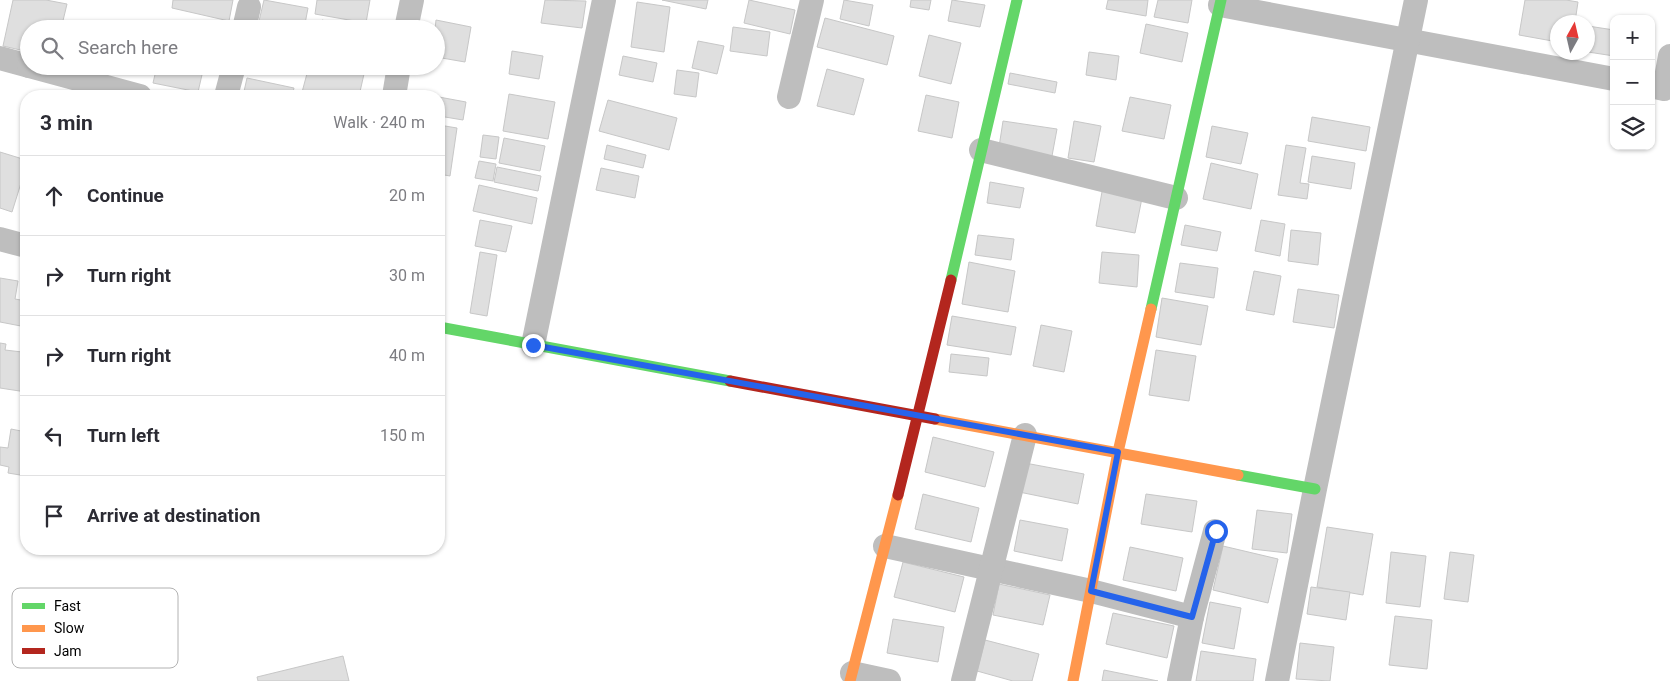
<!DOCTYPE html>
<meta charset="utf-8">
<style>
body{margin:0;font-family:Roboto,sans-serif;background:#f7f7f7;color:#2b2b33}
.controls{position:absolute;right:15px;top:15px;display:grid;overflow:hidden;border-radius:10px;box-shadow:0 1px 4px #0004}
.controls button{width:45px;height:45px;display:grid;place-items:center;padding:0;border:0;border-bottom:1px solid #e1e1e2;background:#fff;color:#2b2b33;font:25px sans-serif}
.compass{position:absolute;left:1550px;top:15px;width:45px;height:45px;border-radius:50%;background:#fff;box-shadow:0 1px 4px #0004;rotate:8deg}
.stop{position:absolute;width:15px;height:15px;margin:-11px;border:4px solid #2563eb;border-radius:50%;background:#fff}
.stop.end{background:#2563eb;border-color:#fff;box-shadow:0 1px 5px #0008}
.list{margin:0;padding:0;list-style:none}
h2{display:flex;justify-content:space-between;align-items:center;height:65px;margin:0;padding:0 20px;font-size:21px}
h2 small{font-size:16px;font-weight:400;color:#7c7c81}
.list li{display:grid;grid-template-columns:32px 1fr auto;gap:15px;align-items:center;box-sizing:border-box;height:80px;padding:0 20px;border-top:1px solid #e1e1e2}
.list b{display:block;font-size:19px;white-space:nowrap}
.list em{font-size:16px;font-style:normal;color:#7c7c81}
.icon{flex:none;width:28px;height:28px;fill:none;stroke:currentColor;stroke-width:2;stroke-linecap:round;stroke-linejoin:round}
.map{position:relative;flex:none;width:1670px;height:681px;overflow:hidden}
.search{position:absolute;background:#fff;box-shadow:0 1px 4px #0004;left:20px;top:20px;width:425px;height:55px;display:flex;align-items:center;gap:12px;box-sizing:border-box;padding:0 18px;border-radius:28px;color:#7c7c81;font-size:19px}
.panel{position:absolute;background:#fff;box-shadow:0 1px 4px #0004;left:20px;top:90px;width:425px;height:465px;border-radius:20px}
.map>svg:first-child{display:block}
</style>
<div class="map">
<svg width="1670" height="681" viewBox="0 0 1670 681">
<rect width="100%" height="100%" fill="#fff"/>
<g fill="#dfdfdf" stroke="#c7c7c7">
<path d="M13,0h33l21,4 -6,25h-32v23l-26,-6z"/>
<path d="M173,0h60l-4,21 -57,-13z"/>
<path d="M264,0l44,8 -4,21 -45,-8z"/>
<path d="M317,0h53l-4,23 -51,-9z"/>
<path d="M545,0l41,1 -4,27 -41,-5z"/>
<path d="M662,0h46l-2,9z"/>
<path d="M749,0l46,10 -5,24 -46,-11z"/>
<path d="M844,0l29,5 -4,21 -29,-7z"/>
<path d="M911,0h20l-2,10 -19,-3z"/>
<path d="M952,0l33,5 -5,22 -32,-6z"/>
<path d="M1108,0h40l-2,16 -40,-7z"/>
<path d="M1158,0h34l-4,23 -34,-6z"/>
<path d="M1525,0h41l12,2 -3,20h-17v20l-39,-7z"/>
<path d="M637,2l33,5 -6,45 -33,-5z"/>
<path d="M825,18l69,18 -7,29 -70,-18z"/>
<path d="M322,20l31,9h-33z"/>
<path d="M436,20l35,7 -6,35 -29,-5v-28h-1z"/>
<path d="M166,24l24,5h-25z"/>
<path d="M1146,24l42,9 -6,29 -42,-9z"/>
<path d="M1588,26l26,4v26l-26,-4z"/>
<path d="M733,27l37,5 -3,24 -37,-5z"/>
<path d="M929,35l32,8 -10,41 -32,-8z"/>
<path d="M698,41l26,5 -7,28 -25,-6z"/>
<path d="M512,51l31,5 -4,23 -30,-5z"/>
<path d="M1089,52l30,4 -3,24 -30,-5z"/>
<path d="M623,56l34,7 -4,19 -34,-7z"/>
<path d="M157,66h47l-6,26 -45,-9z"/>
<path d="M264,66h17l-1,5z"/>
<path d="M309,66h21l34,8 -5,22h-58z"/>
<path d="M827,69l37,10 -10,36 -37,-9z"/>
<path d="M677,70l22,3 -3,24 -22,-3z"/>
<path d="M1010,73l47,9 -2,11 -47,-9z"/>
<path d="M247,78l47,10 -2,8h-49z"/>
<path d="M509,94l46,8 -7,37 -45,-8z"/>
<path d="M926,95l33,7 -7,36 -34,-7z"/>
<path d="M439,97l27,5 -3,18 -24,-4z"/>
<path d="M1130,97l41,8 -7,34 -42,-8z"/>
<path d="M608,100l69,18 -8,32 -70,-19z"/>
<path d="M1312,117l58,10 -4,24 -58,-10z"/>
<path d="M1003,121l54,8 -5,27 -53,-9z"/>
<path d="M1074,121l27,5 -7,36 -26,-4z"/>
<path d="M439,125l18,3 -7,48 -11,-2z"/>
<path d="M1212,126l36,7 -7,31 -35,-7z"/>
<path d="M483,135l16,2 -3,22 -16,-2z"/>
<path d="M504,138l41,8 -5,25 -41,-8z"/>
<path d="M607,145l39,10 -3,13 -39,-9z"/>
<path d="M1286,145l20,3 -6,35 9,1 -2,15 -29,-4z"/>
<path d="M0,152l26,8v7l-14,45 -12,-4z"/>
<path d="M1312,156l43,7 -4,26 -43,-7z"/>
<path d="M479,161l17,3 -3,17 -18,-3z"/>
<path d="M1211,163l47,11 -7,35 -48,-10z"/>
<path d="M497,167l44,9 -3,15 -44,-9z"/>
<path d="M601,168l38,8 -4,22 -39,-8z"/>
<path d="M990,182l34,6 -4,20 -33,-5z"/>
<path d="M479,185l58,13 -5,26 -59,-13z"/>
<path d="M1103,186l40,7 -8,40 -39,-7z"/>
<path d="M480,220l32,6 -6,26 -31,-6z"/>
<path d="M1261,220l24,4 -5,32 -25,-5z"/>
<path d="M1185,225l36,7 -4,19 -36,-6z"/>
<path d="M1291,230l30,3 -3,32 -30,-4z"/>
<path d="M978,235l36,4 -3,21 -36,-5z"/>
<path d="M480,252l17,3 -10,61 -17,-3z"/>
<path d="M1102,252l37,3 -2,32 -38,-4z"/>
<path d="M969,262l46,9 -7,41 -46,-8z"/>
<path d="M1180,263l38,5 -4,30 -39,-6z"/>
<path d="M1254,271l27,5 -7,39 -28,-5z"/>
<path d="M0,278l18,3 -3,18 11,2v26l-26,-5z"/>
<path d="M1298,289l41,6 -5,33 -41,-6z"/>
<path d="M1162,298l46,8 -7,39 -45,-8z"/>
<path d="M952,316l64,11 -5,28 -64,-10z"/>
<path d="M1041,325l31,6 -8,41 -31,-6z"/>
<path d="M0,343l6,1 -1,6 17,2v-6l4,1v45l-26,-4z"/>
<path d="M1156,350l40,6 -7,45 -40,-6z"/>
<path d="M951,354l38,4 -2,18 -38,-4z"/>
<path d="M11,429l15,3v44l-18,-3 1,-6 -9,-2v-18l8,1z"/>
<path d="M933,437l61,15 -9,35 -60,-15z"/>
<path d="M1025,463l59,11 -6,30 -59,-12z"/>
<path d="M923,494l56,14 -8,34 -56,-13z"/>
<path d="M1146,494l51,7 -5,31 -51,-8z"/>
<path d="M1257,510l35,4 -5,39 -35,-4z"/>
<path d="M1020,520l48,9 -6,32 -48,-10z"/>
<path d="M1327,527l46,7 -10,61 -46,-8z"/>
<path d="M1223,546l55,13 -10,44 -55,-13z"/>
<path d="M1130,547l53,11 -7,33 -53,-11z"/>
<path d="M1391,552l35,4 -6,51 -34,-4z"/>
<path d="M1450,552l24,3 -6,47 -24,-3z"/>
<path d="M903,562l61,15 -9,35 -61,-15z"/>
<path d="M999,584l51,11 -7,30 -50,-10z"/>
<path d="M1311,587l39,5 -4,28 -39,-6z"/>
<path d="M1210,602l31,6 -7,41 -32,-6z"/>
<path d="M1113,613l61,13 -7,32 -61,-14z"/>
<path d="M1395,616l37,4 -5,49 -38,-4z"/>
<path d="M893,619l51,8 -6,35 -51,-9z"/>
<path d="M985,640l54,14 -7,27h-19l-36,-10z"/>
<path d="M1300,643l34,4 -4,34 -34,-2z"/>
<path d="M1201,651l55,8 -3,22h-57z"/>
<path d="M343,656l6,25h-91l-1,-4z"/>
<path d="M1104,670l54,11h-56z"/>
</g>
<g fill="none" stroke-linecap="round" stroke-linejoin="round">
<g stroke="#bebebe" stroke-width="24">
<path d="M1220,5l394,74"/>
<path d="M244,29l5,-22"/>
<path d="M406,29l6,-29"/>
<path d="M0,58l29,8"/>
<path d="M29,66l111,30"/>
<path d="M1651,86l13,3 6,-33"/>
<path d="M226,96l8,-30"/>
<path d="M394,96l5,-30"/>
<path d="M789,97l23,-97"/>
<path d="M981,150l195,48"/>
<path d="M0,239l26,7"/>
<path d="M533,345l71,-345"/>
<path d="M885,546l206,45 101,26"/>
<path d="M852,673l37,8"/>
<path d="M963,681l62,-246"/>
<path d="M1179,681l13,-64 23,-86"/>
<path d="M1277,681l38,-192 101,-489"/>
</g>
<g stroke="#63d668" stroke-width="11">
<path d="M951,280l66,-280"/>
<path d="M1151,309l70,-309"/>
<path d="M439,327l291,54"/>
<path d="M1238,475l77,14"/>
</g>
<g stroke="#ff974d" stroke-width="11">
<path d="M935,419l303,56"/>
<path d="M850,681l48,-186"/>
<path d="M1073,681l45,-229 33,-143"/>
</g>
<g stroke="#b3261e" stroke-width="11">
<path d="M730,381l205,38"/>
<path d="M898,495l53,-215"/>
</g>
</g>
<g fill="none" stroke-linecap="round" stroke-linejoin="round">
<path stroke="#2563eb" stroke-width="6" d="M533,345l585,107 -27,139 101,26 24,-86"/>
</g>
<rect x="12" y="588" width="166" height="80" rx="8" fill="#fff" stroke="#b2b2b2" stroke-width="1"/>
<rect x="22" y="603" width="23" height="6" fill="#63d668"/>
<rect x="22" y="625" width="23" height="7" fill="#ff974d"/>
<rect x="22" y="648" width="23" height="6" fill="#b3261e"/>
<g font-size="14" fill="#000">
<text x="54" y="611">Fast</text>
<text x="54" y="633">Slow</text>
<text x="54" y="656">Jam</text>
</g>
</svg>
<div class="controls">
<button>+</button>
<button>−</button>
<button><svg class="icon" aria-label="layers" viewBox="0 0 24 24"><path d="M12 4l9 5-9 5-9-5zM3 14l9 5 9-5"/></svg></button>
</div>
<svg class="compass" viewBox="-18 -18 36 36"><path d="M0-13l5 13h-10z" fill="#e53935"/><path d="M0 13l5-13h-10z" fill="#7c7c81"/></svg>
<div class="stop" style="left:1216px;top:531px"></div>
<div class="stop end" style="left:533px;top:345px"></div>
<div class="search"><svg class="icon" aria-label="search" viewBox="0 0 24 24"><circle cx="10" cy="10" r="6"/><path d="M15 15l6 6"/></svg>Search here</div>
<section class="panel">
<h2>3 min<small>Walk · 240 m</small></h2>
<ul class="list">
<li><svg class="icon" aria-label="ahead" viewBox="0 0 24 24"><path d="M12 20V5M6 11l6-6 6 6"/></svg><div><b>Continue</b></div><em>20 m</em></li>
<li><svg class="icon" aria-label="right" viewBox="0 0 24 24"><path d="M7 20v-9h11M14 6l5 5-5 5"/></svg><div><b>Turn right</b></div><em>30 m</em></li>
<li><svg class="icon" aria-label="right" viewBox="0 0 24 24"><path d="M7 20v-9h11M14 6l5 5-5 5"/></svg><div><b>Turn right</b></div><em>40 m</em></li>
<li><svg class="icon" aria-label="left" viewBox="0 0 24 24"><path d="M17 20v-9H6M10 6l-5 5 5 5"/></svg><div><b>Turn left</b></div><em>150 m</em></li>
<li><svg class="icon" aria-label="arrive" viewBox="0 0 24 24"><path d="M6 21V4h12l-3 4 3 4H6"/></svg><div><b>Arrive at destination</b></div></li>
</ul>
</section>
</div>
